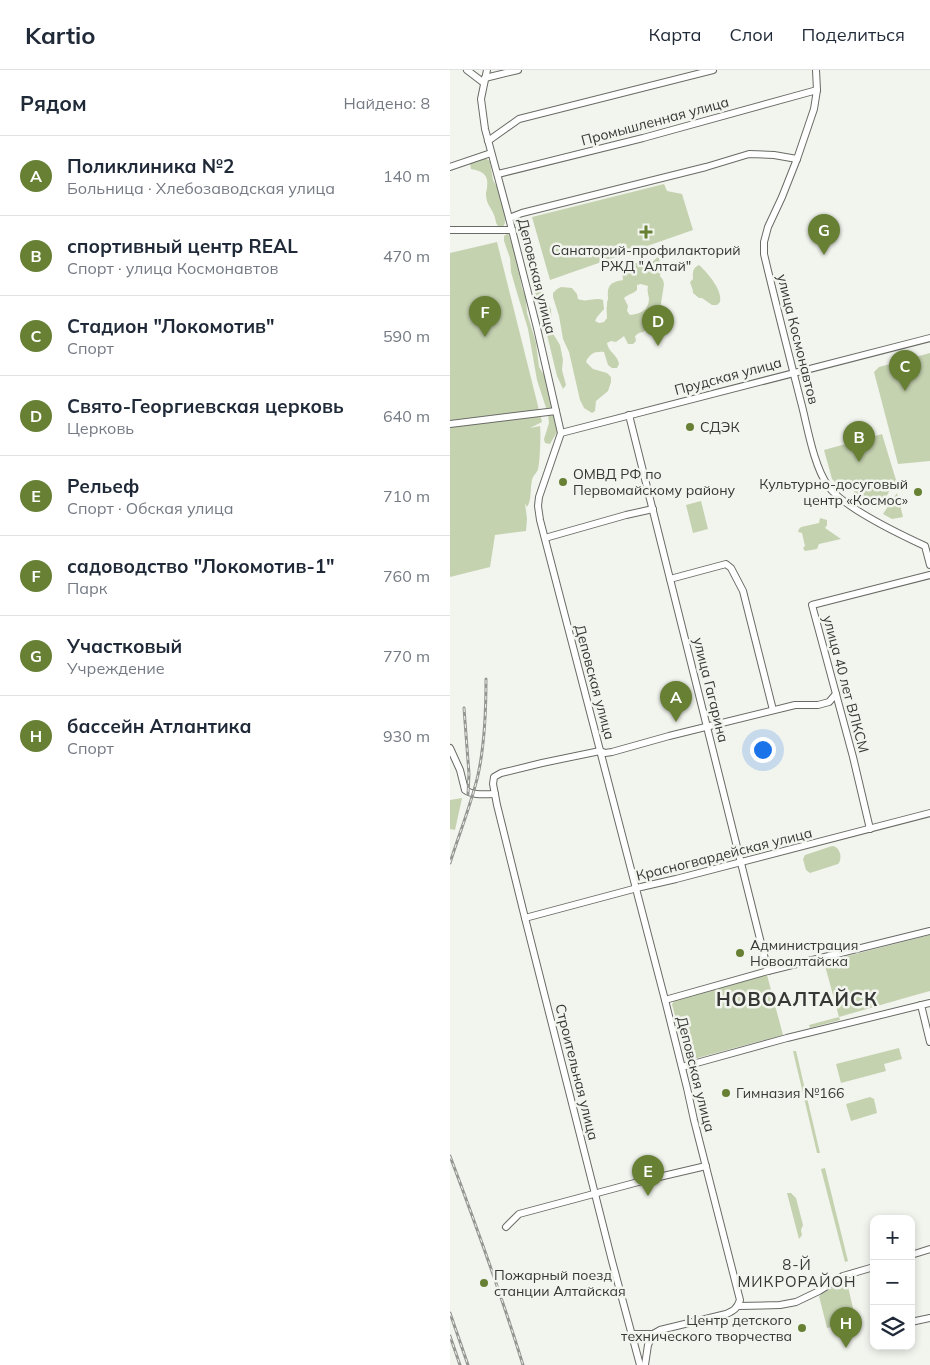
<!DOCTYPE html>
<html lang="ru">
<meta charset="utf-8">
<style>
body{margin:0;font-family:Mulish,sans-serif;background:#f6f6f7;color:#1f2937}
.controls{position:absolute;right:15px;bottom:15px;display:grid;overflow:hidden;border-radius:10px;box-shadow:0 2px 8px #0003}
.controls button{width:45px;height:45px;display:grid;place-items:center;padding:0;border:0;border-bottom:1px solid #e0e1e3;background:#fff;color:#1f2937;font:25px sans-serif}
.you{position:absolute;left:312px;top:679px;width:18px;height:18px;margin:-12px;border:4px solid #fff;border-radius:50%;background:#1a73e8;box-shadow:0 0 0 8px #1a73e833}
.badge{display:grid;place-items:center;width:32px;height:32px;border-radius:50%;background:#678033;color:#fff;font-size:16px;font-weight:700}
.pin{position:absolute;translate:-50% -41px;filter:drop-shadow(0 1px 2px #0008)}
.pin::after{content:'';position:absolute;top:26px;width:18px;height:15px;background:inherit;clip-path:polygon(0 0,100% 0,50% 100%)}
.list{margin:0;padding:0;list-style:none}
h2{display:flex;justify-content:space-between;align-items:center;height:65px;margin:0;padding:0 20px;font-size:21px}
h2 small{font-size:16px;font-weight:400;color:#747a83}
.list li{display:grid;grid-template-columns:32px 1fr auto;gap:15px;align-items:center;box-sizing:border-box;height:80px;padding:0 20px;border-top:1px solid #e0e1e3}
.list b{display:block;font-size:19px;white-space:nowrap}
.list p{margin:0;font-size:16px;white-space:nowrap;color:#747a83}
.list em{font-size:16px;font-style:normal;color:#747a83}
.icon{flex:none;width:28px;height:28px;fill:none;stroke:currentColor;stroke-width:2;stroke-linecap:round;stroke-linejoin:round}
.map{position:relative;flex:none;width:480px;height:1295px;overflow:hidden}
header{display:flex;align-items:center;gap:30px;box-sizing:border-box;height:70px;padding:0 25px;background:#fff;border-bottom:1px solid #e0e1e3}
header strong{font-size:24px}
nav{display:flex;gap:28px;margin-inline-start:auto;font-size:18px}
main{display:flex}
aside{flex:1;background:#fff}
.map>svg:first-child{display:block}
</style>
<header>
<strong>Kartio</strong>
<nav><a>Карта</a><a>Слои</a><a>Поделиться</a></nav>
</header>
<main>
<aside>
<h2>Рядом<small>Найдено: 8</small></h2>
<ul class="list">
<li><span class="badge">A</span><div><b>Поликлиника №2</b><p>Больница · Хлебозаводская улица</p></div><em>140 m</em></li>
<li><span class="badge">B</span><div><b>спортивный центр REAL</b><p>Спорт · улица Космонавтов</p></div><em>470 m</em></li>
<li><span class="badge">C</span><div><b>Стадион &quot;Локомотив&quot;</b><p>Спорт</p></div><em>590 m</em></li>
<li><span class="badge">D</span><div><b>Свято-Георгиевская церковь</b><p>Церковь</p></div><em>640 m</em></li>
<li><span class="badge">E</span><div><b>Рельеф</b><p>Спорт · Обская улица</p></div><em>710 m</em></li>
<li><span class="badge">F</span><div><b>садоводство &quot;Локомотив-1&quot;</b><p>Парк</p></div><em>760 m</em></li>
<li><span class="badge">G</span><div><b>Участковый</b><p>Учреждение</p></div><em>770 m</em></li>
<li><span class="badge">H</span><div><b>бассейн Атлантика</b><p>Спорт</p></div><em>930 m</em></li>
</ul>
</aside>
<div class="map">
<svg width="480" height="1295" viewBox="0 0 480 1295">
<rect width="100%" height="100%" fill="#f2f4ee"/>
<g fill="#c5d2b0" fill-rule="evenodd">
<path d="M33,87l7,4 3,19 5,9 6,19 1,15 -2,4 -5,-1c-3,-4 -2,-7 -4,-11 -3,-8 -7,-10 -8,-19 0,-6 0,-2 1,-8 2,-13 -4,-17 -16,-19l-1,-5 4,-4z"/>
<path d="M214,114l3,7 15,3 11,36 -143,50 -18,-63z"/>
<path d="M58,163l7,19 7,36 4,10 1,15 9,30 3,24 5,8 7,25 6,32 -7,12 -5,-1 -1,-4 5,-16 -1,-9 -11,-34 -9,-51 -13,-43 -4,-14 -1,-14 -6,-17v-5z"/>
<path d="M47,172l45,180 -12,6 10,-2c1,5 0,38 -2,43 -1,4 -5,6 -6,11 -2,8 0,20 -5,27l-2,-4 2,16 -1,12 -31,4 -5,32 -40,10v-324z"/>
<path d="M208,187l3,7 -1,12 3,4 1,4 -4,26 -6,7 -1,5 -3,4 -7,6 -4,1 -4,3 1,5 -3,3h-5l-4,-8 -8,6 -5,-1 -4,2c1,9 11,12 12,21l-2,4h-5l-4,-3 -4,-13c-9,-1 -15,2 -18,10l7,7 14,4 4,4v5l-3,9 -12,10 -1,10 -3,2 -8,-5 -4,-8 -11,-48 -6,-13 -4,-23 -6,-19v-4l4,-4 4,-2 11,1 5,6 1,5c9,4 16,-2 25,1l1,9 -7,8 -2,4 4,2 5,-1 3,-4c0,-4 -1,-9 0,-13 0,-7 1,-2 1,-8 -1,-12 3,-15 15,-17l-1,-9 6,-5 8,-3h15zM191,214l7,2c-1,5 0,7 1,12 0,12 -8,16 -19,17l-3,-4 1,-5 -4,-8c4,-4 9,-4 13,-8v-5z"/>
<path d="M249,195c9,8 24,26 21,37l-3,3h-5l-10,-7h-3l-6,-5c0,-5 -2,-7 -3,-11l3,-3c0,-7 -1,-11 6,-14z"/>
<path d="M86,206l7,20 8,13 1,23 8,13 3,15 -1,10 4,15 -3,4 -6,-13 -18,-74 -4,-8 -2,-14z"/>
<path d="M480,283v108l-32,3 -24,-92 5,-5z"/>
<path d="M432,364l14,46 -16,27h-6l-18,-9 -5,-18 -14,4 -5,-5 -8,-29z"/>
<path d="M447,423l6,24 -11,2 -9,-5z"/>
<path d="M251,431l7,28 -15,4 -7,-28z"/>
<path d="M370,448l7,2v5l-2,3 16,11 -22,5 -2,5 -12,2 -2,-3 2,-2 -3,-13 -4,-1 1,-3 2,-2 18,-4z"/>
<path d="M12,728l-7,32 -5,-1v-29z"/>
<path d="M382,776c8,0 11,13 6,18l-28,9 -4,-3 -3,-11 2,-4z"/>
<path d="M480,865v56l-18,5 -73,21 1,3 -30,8 -1,-3 30,-8 -15,-55z"/>
<path d="M317,905l16,60 -93,25 -4,-2 -14,-54 3,-4z"/>
<path d="M449,978l3,11 -18,5 2,7 -45,12 -5,-19z"/>
<path d="M343,981h3l24,102h-3z"/>
<path d="M420,1027l4,2 3,14 -26,8 -5,-17z"/>
<path d="M375,1098l23,93 -3,1 -24,-93z"/>
<path d="M337,1123h4l5,5 7,27 -2,5 1,5 -3,4z"/>
<path d="M396,1208l10,43 -29,7 -8,-32z"/>
</g>
<g fill="none" stroke-linecap="round" stroke-linejoin="round">
<g stroke="#696b66" stroke-width="8">
<g id="minor">
<path d="M17,0l17,13"/>
<path d="M37,0l-6,29 4,30 24,89 28,110 24,105 -22,64 -1,9 2,14 125,480 22,88 7,32 46,180c-3,9 -7,11 -14,14l-66,16 -7,4h-21"/>
<path d="M366,0l1,20 -3,19 -17,50 -15,38 -14,30 -4,15v12c12,51 25,101 38,152 6,24 12,60 26,80 16,22 71,48 97,60l5,19"/>
<path d="M35,8l33,-8"/>
<path d="M38,71l31,-22 194,-49"/>
<path d="M0,97l41,-14"/>
<path d="M48,104l145,-36 174,-48"/>
<path d="M59,148l13,-5 184,-46 43,-13 25,1 23,4"/>
<path d="M0,160h62"/>
<path d="M179,345l139,556"/>
<path d="M0,354l106,-13"/>
<path d="M111,363l369,-95"/>
<path d="M95,468l81,-23 27,-6"/>
<path d="M220,509l56,-15 5,4 12,23 30,119"/>
<path d="M0,678l10,22 5,20c9,6 20,4 30,4"/>
<path d="M420,759l-17,-72 -41,-152 118,-30"/>
<path d="M75,848l116,-31 35,-8 254,-66"/>
<path d="M215,930l103,-29 162,-40"/>
<path d="M471,935l9,37"/>
<path d="M232,997l105,-29 143,-35"/>
<path d="M56,1157l13,-13 123,-33 64,-15"/>
<path d="M461,1185l19,-6"/>
<path d="M288,1236l42,-1 16,-3 23,-11 24,-15 31,-9"/>
<path d="M461,1252l19,-4"/>
<path d="M190,1295l-28,-104 -87,-343 -28,-113 -4,-21 1,-7 7,-4 41,-10 58,-12 5,2 7,-1 57,-16 126,-31h23l11,-3 7,-8"/>
<path d="M195,1295l3,-20 5,-11"/>
</g>
</g>
<use href="#minor" stroke="#fff" stroke-width="6"/>
<g stroke="#959692" stroke-width="3">
<g id="rail">
<path d="M14,638l5,66 -1,20"/>
<path d="M0,793c9,-29 21,-58 28,-88 7,-32 8,-64 8,-96"/>
<path d="M0,1086c26,69 51,138 73,209"/>
<path d="M0,1243l18,52"/>
<path d="M0,1266l10,29"/>
</g>
</g>
<use href="#rail" stroke="#f2f4ee" stroke-width="1" stroke-dasharray="4" stroke-linecap="butt"/>
</g>
<g fill="#678033" stroke="#f2f4ee" stroke-width="2">
<path d="M193.5 154.5h5v5h5v5h-5v5h-5v-5h-5v-5h5z"/>
<circle cx="240" cy="357" r="5"/>
<circle cx="113" cy="412" r="5"/>
<circle cx="468" cy="422" r="5"/>
<circle cx="290" cy="883" r="5"/>
<circle cx="276" cy="1023" r="5"/>
<circle cx="34" cy="1213" r="5"/>
<circle cx="352" cy="1258" r="5"/>
</g>
<g text-anchor="middle" stroke-width="5" stroke-linejoin="round" paint-order="stroke">
<g font-size="14" fill="#373836" stroke="#f2f4ee">
<text transform="translate(205 51) rotate(-15)" y="5">Промышленная улица</text>
<text transform="translate(87 206) rotate(76)" y="5">Деповская улица</text>
<text transform="translate(348 269) rotate(76)" y="5">улица Космонавтов</text>
<text transform="translate(278 306) rotate(-15)" y="5">Прудская улица</text>
<text transform="translate(145 612) rotate(75)" y="5">Деповская улица</text>
<text transform="translate(396 614) rotate(75)" y="5">улица 40 лет ВЛКСМ</text>
<text transform="translate(261 620) rotate(76)" y="5">улица Гагарина</text>
<text transform="translate(274 784) rotate(-14)" y="5">Красногвардейская улица</text>
<text transform="translate(127 1002) rotate(76)" y="5">Строительная улица</text>
<text transform="translate(246 1004) rotate(76)" y="5">Деповская улица</text>
</g>
<g font-size="14" fill="#373836" stroke="#f2f4ee" text-anchor="start">
<text x="196" y="185" text-anchor="middle">Санаторий-профилакторий<tspan x="196" dy="16">РЖД "Алтай"</tspan></text>
<text x="250" y="362">СДЭК</text>
<text x="123" y="409">ОМВД РФ по<tspan x="123" dy="16">Первомайскому району</tspan></text>
<text x="458" y="419" text-anchor="end">Культурно-досуговый<tspan x="458" dy="16">центр «Космос»</tspan></text>
<text x="300" y="880">Администрация<tspan x="300" dy="16">Новоалтайска</tspan></text>
<text x="286" y="1028">Гимназия №166</text>
<text x="44" y="1210">Пожарный поезд<tspan x="44" dy="16">станции Алтайская</tspan></text>
<text x="342" y="1255" text-anchor="end">Центр детского<tspan x="342" dy="16">технического творчества</tspan></text>
</g>
<g font-size="15" letter-spacing="1" fill="#373836" stroke="#f2f4ee">
<text x="347" y="1200">8-Й<tspan x="347" dy="17">МИКРОРАЙОН</tspan></text>
</g>
<g font-size="19" font-weight="bold" letter-spacing="1" fill="#373836" stroke="#f2f4ee">
<text x="347" y="936">НОВОАЛТАЙСК</text>
</g>
</g>
</svg>
<div class="controls">
<button>+</button>
<button>−</button>
<button><svg class="icon" aria-label="layers" viewBox="0 0 24 24"><path d="M12 4l9 5-9 5-9-5zM3 14l9 5 9-5"/></svg></button>
</div>
<div class="you"></div>
<div class="pin badge" style="left:226px;top:652px">A</div>
<div class="pin badge" style="left:409px;top:392px">B</div>
<div class="pin badge" style="left:455px;top:321px">C</div>
<div class="pin badge" style="left:208px;top:276px">D</div>
<div class="pin badge" style="left:198px;top:1126px">E</div>
<div class="pin badge" style="left:35px;top:267px">F</div>
<div class="pin badge" style="left:374px;top:185px">G</div>
<div class="pin badge" style="left:396px;top:1278px">H</div>
</div>
</main>
